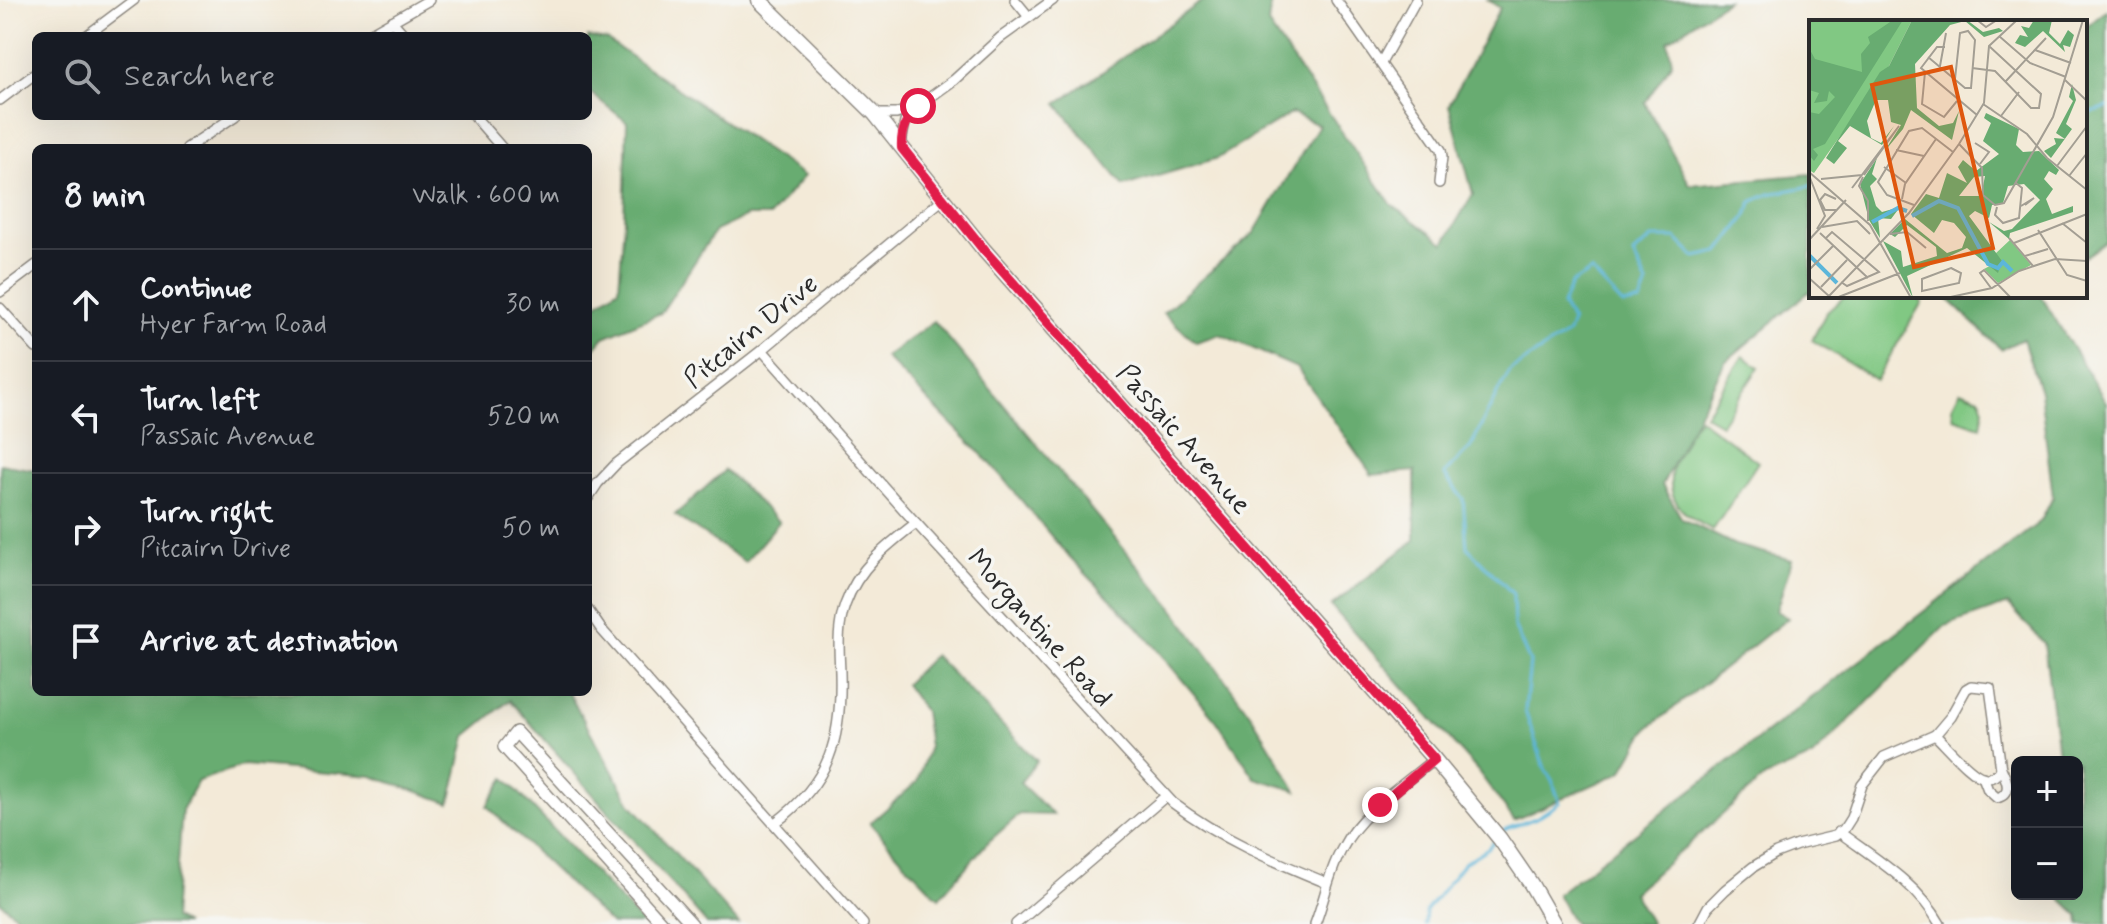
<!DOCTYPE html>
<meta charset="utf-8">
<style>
body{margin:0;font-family:Mynerve,sans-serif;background:#20242c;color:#f1f3f6}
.controls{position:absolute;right:24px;bottom:24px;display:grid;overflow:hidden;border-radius:12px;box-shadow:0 8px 32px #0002}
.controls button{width:72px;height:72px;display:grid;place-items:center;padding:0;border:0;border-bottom:2px solid #363941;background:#171b24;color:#f1f3f6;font:40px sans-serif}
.stop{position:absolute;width:24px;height:24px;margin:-18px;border:6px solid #e11d48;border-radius:50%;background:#fff}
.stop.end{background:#e11d48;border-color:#fff;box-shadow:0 2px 8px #0008}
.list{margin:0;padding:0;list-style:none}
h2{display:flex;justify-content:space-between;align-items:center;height:104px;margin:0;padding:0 32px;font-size:34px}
h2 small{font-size:26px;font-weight:400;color:#9ea1a6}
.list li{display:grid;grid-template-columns:52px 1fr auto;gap:24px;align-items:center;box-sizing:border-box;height:112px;padding:0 32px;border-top:2px solid #363941}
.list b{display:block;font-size:30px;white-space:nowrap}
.list p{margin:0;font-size:26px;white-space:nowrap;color:#9ea1a6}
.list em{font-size:26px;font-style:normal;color:#9ea1a6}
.icon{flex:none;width:44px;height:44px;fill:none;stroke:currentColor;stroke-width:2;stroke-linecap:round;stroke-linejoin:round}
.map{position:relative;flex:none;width:2107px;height:924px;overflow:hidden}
.search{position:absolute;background:#171b24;box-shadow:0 8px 32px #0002;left:32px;top:32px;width:560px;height:88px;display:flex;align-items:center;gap:20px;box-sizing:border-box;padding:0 28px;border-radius:12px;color:#9ea1a6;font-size:30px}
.panel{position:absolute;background:#171b24;box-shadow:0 8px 32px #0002;left:32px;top:144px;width:560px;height:552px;border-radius:12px}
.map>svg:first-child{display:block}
</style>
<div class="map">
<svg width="2107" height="924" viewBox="0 0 2107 924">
<rect width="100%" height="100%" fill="#f6f6f2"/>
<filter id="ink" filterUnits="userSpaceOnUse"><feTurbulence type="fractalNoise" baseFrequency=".0125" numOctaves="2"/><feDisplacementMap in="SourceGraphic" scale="16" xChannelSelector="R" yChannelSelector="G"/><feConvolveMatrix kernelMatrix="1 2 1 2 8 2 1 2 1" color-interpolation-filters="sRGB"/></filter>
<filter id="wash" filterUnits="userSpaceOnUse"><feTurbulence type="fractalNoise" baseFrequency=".006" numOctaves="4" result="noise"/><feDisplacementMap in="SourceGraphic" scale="32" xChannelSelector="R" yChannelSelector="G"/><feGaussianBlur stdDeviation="1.8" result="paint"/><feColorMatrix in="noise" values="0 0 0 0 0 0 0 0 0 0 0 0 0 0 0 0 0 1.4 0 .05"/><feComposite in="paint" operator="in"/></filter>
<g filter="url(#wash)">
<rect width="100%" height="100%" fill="#f3ead8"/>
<g fill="#81c883" stroke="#567a57" stroke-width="2">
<path d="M1845,296h68l9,6 -46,78 -64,-40 14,-27z"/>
<path d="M1743,356l16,11 -38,57 -16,-9z"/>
<path d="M1960,391l20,7 4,10 -3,19 -27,-9 -2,-11z"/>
<path d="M1699,418l59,44 -45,68c-11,-6 -23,-11 -32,-21 -24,-29 -1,-66 18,-91z"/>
</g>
<g fill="#68ac71" stroke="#4a6c4e" stroke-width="2">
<path d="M1204,0h67l-3,24 124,181 52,38 29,-49 -24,-89 51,-97 -12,-8h239l-59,41 4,21 -27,41 45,82 121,-11v116l-86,72 -63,123 20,34 53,26 57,15 -16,51 12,7 -141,111 -25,43 -108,48 -37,-50 -146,-164 84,-66v-69l-43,4 -75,-107 -77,-34 -24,8 -33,-29 91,-80 65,-108 -27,-12 -74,45 -94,28 -67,-82z"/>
<path d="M2107,10v231l-22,16v-229z"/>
<path d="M588,37l19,3 197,136 -34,40h-23l-32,15 -54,82 -57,24 -16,19v-45l31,-23 5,-68 3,-98 -39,-31z"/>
<path d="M1945,296h96l65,106 1,522h-27l-1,-8 -23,-22h21v-132h-18l-15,-119 -36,-39 -63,22 -133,131 -47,20 -132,116 18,31h-77l-17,-30 484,-373 12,-24 -13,-105 -17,-53 -22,10z"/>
<path d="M934,321l239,287 80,110 44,73 -42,-13 -39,-58 -78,-93 -76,-78 -70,-84 -107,-108z"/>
<path d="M0,464l36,6v222h532l63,112 108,120h-32l-197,-224 -44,36 -16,67 -78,-27 -128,-11 -46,16 -16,29 -8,108 11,6h-159l-26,-22z"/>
<path d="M725,470l54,52 -34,40 -70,-47z"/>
<path d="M934,655l103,106 -17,22 33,32 -33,-1 -33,29 -48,55 -32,-33 -37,-42 47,-41 12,-36 -5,-35 -19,-27z"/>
<path d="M505,778l138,146h-32l-124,-118z"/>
</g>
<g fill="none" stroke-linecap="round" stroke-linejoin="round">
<g stroke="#5cb6da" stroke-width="3">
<path d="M2085,114l22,-7"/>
<path d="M1502,832l4,-3 30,-11 24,-15 -8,-23 -7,-11 -20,-58 5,-49 -16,-36 -1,-32 -46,-47 -4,-48 -19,-25 27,-27 27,-56 13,-21 57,-37 4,-11 -10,-17 9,-21 20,-13 32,34 17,-3 7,-18 -14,-30 19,-16h24l19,19 24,-5 28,-37 4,-13 18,-8 42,-8"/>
<path d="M1425,924l1,-13 38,-48 24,-15 6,-7"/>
</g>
</g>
</g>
<g filter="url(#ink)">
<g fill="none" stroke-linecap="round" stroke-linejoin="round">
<g stroke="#8f8a82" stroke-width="12">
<g id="minor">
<path d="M1015,0l14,17"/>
<path d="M1336,0l105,150 1,7 -3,26"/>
<path d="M392,21l13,15"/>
<path d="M86,36l48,-36"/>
<path d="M366,36l63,-36"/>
<path d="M1381,63l35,-63"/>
<path d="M0,100l36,-27"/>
<path d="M875,114h21l19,-7"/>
<path d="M474,116l28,32"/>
<path d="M187,148l48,-32"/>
<path d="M902,148v-10l3,-16 13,-16 36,-26 46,-42 53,-38"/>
<path d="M0,292l36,-27"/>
<path d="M0,308l36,40"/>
<path d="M762,350l143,161 268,292c48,36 98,57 154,80"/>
<path d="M588,498l10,-15 18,-19 146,-114 181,-151"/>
<path d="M588,610l13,19 262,295"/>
<path d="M1971,686l19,2 11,81c-3,5 -8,10 -16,9 -14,-2 -39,-33 -50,-43l16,-19 15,-27z"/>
<path d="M1983,777l5,13 9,8c17,-5 9,-19 4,-30"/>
<path d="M775,823c55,-41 67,-84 65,-151 -1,-23 -3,-44 5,-67 13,-37 41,-59 71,-82"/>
<path d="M1839,832c37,27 79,52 101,92"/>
<path d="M1016,924l150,-128"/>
<path d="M1315,924c10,-26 14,-53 28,-77 17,-34 62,-63 91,-88"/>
<path d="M1699,924l9,-17 17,-17 28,-23 23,-14 21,-8 38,-9 9,-7 7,-11 11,-33 22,-28 51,-22"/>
</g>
</g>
<g stroke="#8f8a82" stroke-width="14">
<path id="tertiary" d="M663,924l-159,-177 12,-15 176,192"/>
</g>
<g stroke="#8f8a82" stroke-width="17">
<path id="primary" d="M759,0l116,114 109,136 450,509 66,80 31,45 23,40"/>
</g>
<use href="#minor" stroke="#fff" stroke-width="9"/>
<use href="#tertiary" stroke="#fff" stroke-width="11"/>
<use href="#primary" stroke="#fff" stroke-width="14"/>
</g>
</g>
<g fill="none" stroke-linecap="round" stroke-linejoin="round" filter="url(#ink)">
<path stroke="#e11d48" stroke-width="10" d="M918,106c-11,14 -17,23 -16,42l82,102 450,509 -54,46"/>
</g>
<g text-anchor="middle" stroke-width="7" stroke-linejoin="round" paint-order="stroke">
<g font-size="28" fill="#2b2b2b" stroke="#f6f6f2">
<text transform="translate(750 330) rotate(-39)" y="10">Pitcairn Drive</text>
<text transform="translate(1185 438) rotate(49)" y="10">Passaic Avenue</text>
<text transform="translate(1041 627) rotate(48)" y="10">Morgantine Road</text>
</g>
</g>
<g transform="translate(1809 20)">
<rect width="278" height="278" fill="#f3ead8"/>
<path d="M0,0h103l-24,48 -74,105 -5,-3zM201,220l21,25 -33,18 -14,-14 15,-8 -4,-7z" fill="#81c883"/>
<path d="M84,0h10l-78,124 -12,5 5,6 -4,6 -5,-6v-43l10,2 16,-17 -6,-6 -2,10 -13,2 5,-10 -10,-3v-42l6,11 47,13 -1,-18 9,-11 -2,-6zM103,0h55l16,12 16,-4 4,3 -19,6 -19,-16 -15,4 -35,39 2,44 22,18 14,-3 6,-12 -7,29 -41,-30 -8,19 -19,23 17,-27 -10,-3 -3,-22h-12l-9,21 4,17 10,5 13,-17 -12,19 -32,-19 -12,15 9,7 -13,16 -8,-6 54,-86 9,-6zM225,0h18l-3,13 11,11 8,-14 6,5 -4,12 -7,-2 2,7 -22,-21 -18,16 -10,-4 5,-8 8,2 -7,-11 8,2zM263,64l4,16 -10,24 6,5 -21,29 -7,-7 12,-7 -2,-6 11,1 -9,-6 17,-32 -4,-4zM177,93l33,16 -3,16 7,7 16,-1 20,19 -3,5 -7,-4 -5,8 9,10 -7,10 6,15 21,-8v6l-63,21 -1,6 -20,-17 15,9 8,-2 28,-29 -16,-16 -16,2 -5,17 -11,2 -3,13 -14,-7 -6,5 33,45 -4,12 -31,-25 -60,28 6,22 -30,-57 18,10 2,16 34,-11 -1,-9 -29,-22 -12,12 -5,-3 15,-15 42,34 15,-5 4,-11 -12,-14 -12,-3 -8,13 -23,-19 15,-20 13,4 8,-25 20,10 -9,-16 5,-7 13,11 23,-17 -16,-13 8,-18 -7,-5zM176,156l-4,20h-22l15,-19zM68,138l-5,16 5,5 -7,7 6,20 6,6 18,-5 -9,12 -13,-1 2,20 -11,-18 -9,-36z" fill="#68ac71" fill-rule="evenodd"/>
<path fill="none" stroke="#5cb6da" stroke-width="4" d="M103,196l27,-15 19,7 30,56 10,4 5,-6 9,9M63,202l26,-14 9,3M0,235l28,28"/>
<path fill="none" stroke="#a39e93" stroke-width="2" d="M168,0l9,7 11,-7M190,16l31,27 36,14M136,27h-8l-16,21 56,47M226,30l36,13M119,37l37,31h6l4,-48 -7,-9 -8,2 -5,46M131,46l6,-33M163,48l23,3 36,37h8l2,-14 -52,-48M116,52l-3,32 22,13 13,-16M256,60l22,21M197,61l40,-43M174,84l44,30 20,24 40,32M192,96l18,-24M166,123l14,9 -9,12M150,124l23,24 1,27 12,10 9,-2 49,-86 30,-97M87,130l28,6M248,146l30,-40M75,147l22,16M0,152l61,53 41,73M260,156l18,-23M54,157l-4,9 9,15v20M1,158l15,38 -8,13M12,159l41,-4M43,168l47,-62 -35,49M93,179l3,-15 31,-45M105,185l-27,-10 -9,-13 31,-51 13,-3 31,24M212,186l13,-8 -9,7M188,187l-2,8 8,8 16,-5 3,-30 -6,-5M27,190h-11l-5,-10 5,-6 11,5M253,203l25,20M13,207l35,-6 13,13M229,210l29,45 20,6M11,213l48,45M81,214l17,-2 19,16M200,218l24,28M16,219l7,-7 47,40 -32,14 -6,-4M0,220l37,-40M205,223l73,-29M216,236l23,-7M142,248l10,5 -2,10 -37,8v-12zM0,250l24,-24M0,258l21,19M12,267l26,-27M182,268l-11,-15 4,-3 27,28M20,276l80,-83 50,-69 25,-41 5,-57 28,-26M27,278l64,-25M137,278l46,-10 27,-17 36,-12 32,2"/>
<path fill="#df570e" fill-opacity="0.15" stroke="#df570e" stroke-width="4" d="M142,47l42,181 -79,19 -42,-182z"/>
<rect width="278" height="278" fill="none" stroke="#2b2b2b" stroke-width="4"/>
</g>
</svg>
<div class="controls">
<button>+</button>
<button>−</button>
</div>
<div class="stop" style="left:918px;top:106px"></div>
<div class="stop end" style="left:1380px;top:805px"></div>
<div class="search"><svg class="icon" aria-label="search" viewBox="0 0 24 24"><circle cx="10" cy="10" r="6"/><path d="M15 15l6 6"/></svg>Search here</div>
<section class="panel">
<h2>8 min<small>Walk · 600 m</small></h2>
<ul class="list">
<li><svg class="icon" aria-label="ahead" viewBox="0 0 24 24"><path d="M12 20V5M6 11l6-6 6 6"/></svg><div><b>Continue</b><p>Hyer Farm Road</p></div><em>30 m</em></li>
<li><svg class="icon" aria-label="left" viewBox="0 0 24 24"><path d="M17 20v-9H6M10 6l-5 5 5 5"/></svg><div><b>Turn left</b><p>Passaic Avenue</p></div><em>520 m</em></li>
<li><svg class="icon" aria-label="right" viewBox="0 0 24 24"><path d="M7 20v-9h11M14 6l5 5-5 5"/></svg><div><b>Turn right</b><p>Pitcairn Drive</p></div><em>50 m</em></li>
<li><svg class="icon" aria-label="arrive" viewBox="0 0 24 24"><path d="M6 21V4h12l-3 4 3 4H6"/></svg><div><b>Arrive at destination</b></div></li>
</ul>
</section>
</div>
